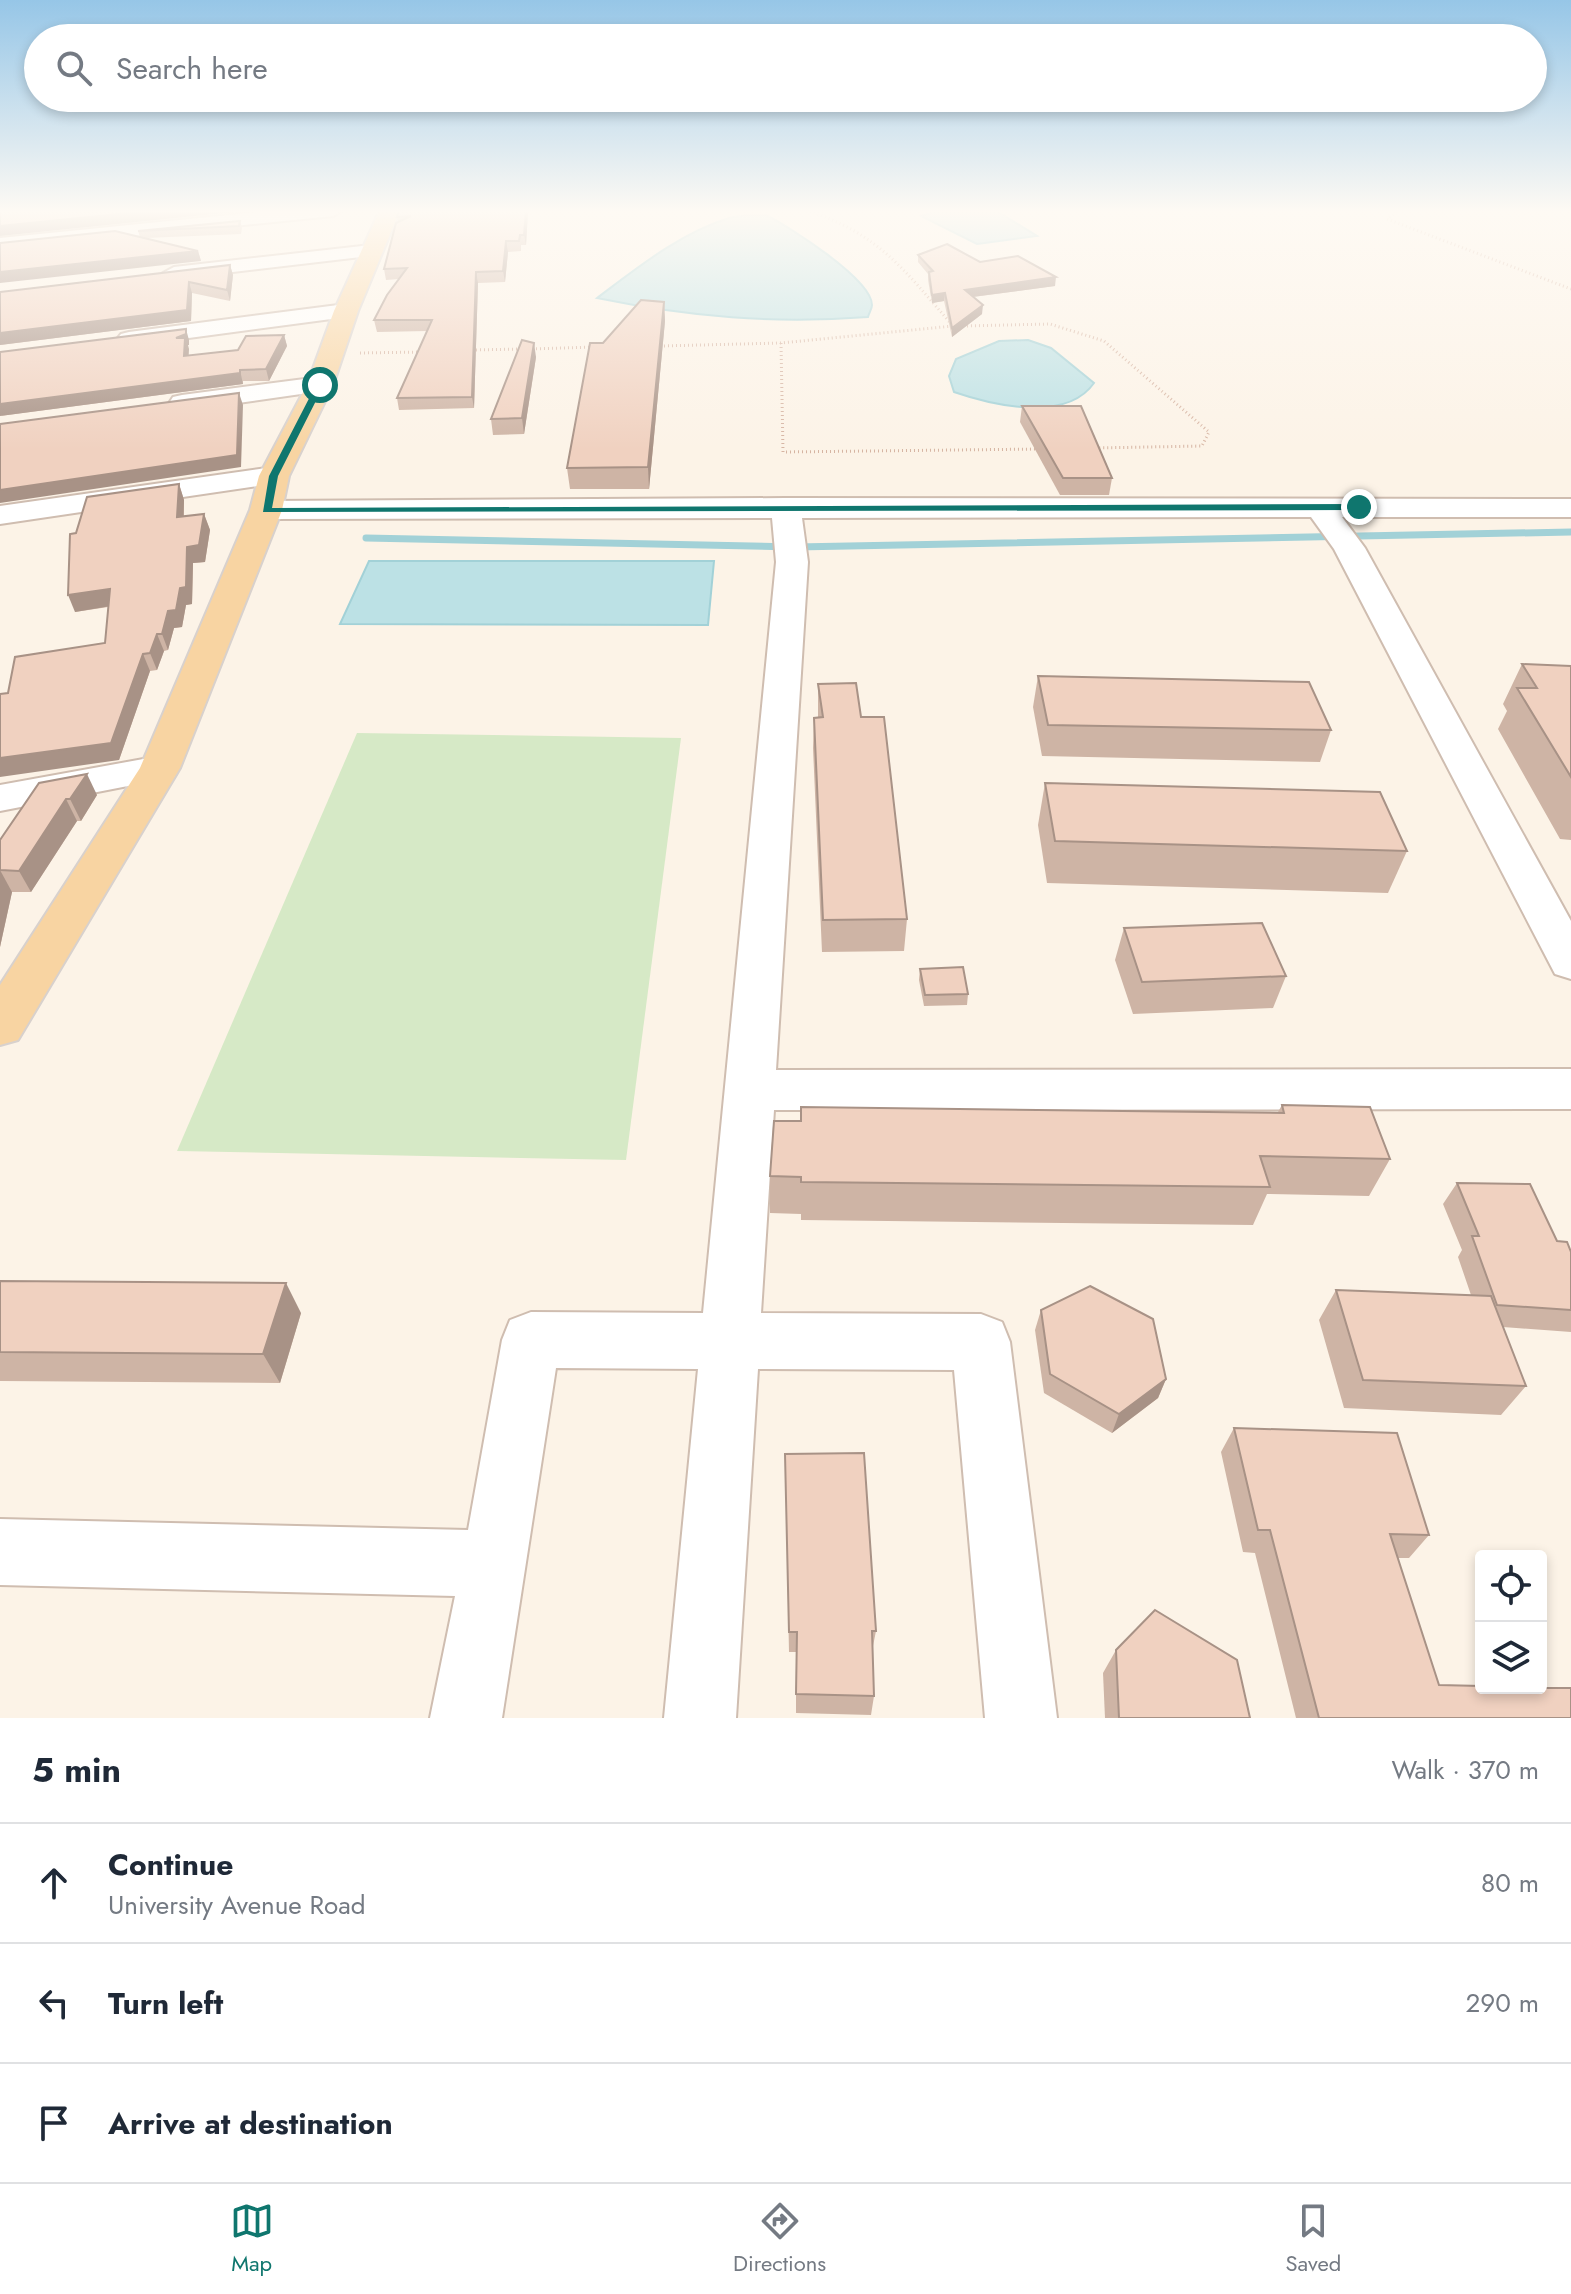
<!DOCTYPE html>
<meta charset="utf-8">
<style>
body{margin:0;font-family:Jost,sans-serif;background:#f2f2f3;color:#1f2937}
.controls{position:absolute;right:24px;bottom:24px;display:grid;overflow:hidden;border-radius:8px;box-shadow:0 4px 12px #0003}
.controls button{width:72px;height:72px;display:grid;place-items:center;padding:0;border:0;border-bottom:2px solid #e0e1e3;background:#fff;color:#1f2937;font:40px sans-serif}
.stop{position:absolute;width:24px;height:24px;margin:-18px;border:6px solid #0f766e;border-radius:50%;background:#fff}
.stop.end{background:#0f766e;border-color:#fff;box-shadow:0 2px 8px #0008}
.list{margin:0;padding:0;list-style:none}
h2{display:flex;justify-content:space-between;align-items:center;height:104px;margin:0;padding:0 32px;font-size:34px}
h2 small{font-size:26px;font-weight:400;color:#747a83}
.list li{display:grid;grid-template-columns:52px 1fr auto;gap:24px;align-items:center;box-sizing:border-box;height:120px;padding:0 32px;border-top:2px solid #e0e1e3}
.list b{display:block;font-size:30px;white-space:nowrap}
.list p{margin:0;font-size:26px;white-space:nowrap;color:#747a83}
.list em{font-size:26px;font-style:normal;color:#747a83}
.icon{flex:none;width:44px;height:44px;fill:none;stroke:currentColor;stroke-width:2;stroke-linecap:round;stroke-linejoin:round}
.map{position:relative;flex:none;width:1571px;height:1718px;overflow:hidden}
.search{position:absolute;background:#fff;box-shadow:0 4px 12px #0003;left:24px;right:24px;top:24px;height:88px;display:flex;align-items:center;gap:20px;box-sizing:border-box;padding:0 28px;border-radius:44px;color:#747a83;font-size:30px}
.sheet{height:464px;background:#fff}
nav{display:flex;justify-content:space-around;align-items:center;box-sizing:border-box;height:112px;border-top:2px solid #e0e1e3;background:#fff;font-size:22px;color:#747a83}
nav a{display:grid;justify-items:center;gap:4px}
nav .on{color:#0f766e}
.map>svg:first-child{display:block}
</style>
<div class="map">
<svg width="1571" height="1718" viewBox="0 0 1571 1718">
<rect width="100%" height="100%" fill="#fcf3e7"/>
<path fill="#d6e9c6" d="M357,733l324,5 -55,422 -449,-9z"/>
<g fill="#bce1e5" stroke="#a2d1d7" stroke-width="2">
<path d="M941,210h54l42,26 -60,8 -56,-28z"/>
<path d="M766,215c22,11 106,64 106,90 0,4 -3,8 -4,12 -95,7 -178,0 -271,-19 40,-30 83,-65 132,-80 12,-3 25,-2 37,-3z"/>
<path d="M1028,340l23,8 43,35c-28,40 -102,22 -140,9l-5,-16 7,-17 43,-18z"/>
<path d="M369,561h345l-6,64 -368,-1z"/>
</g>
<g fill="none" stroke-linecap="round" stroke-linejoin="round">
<path stroke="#a2d1d7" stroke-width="7" d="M366,538l430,9 775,-15"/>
<g stroke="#cfbdb0" stroke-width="4">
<g id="minor">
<path d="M279,210h64l-10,6 -333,34v-12z"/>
<path d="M371,245l7,2 3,4 -3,4 -204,24 -11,-6 11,-6z"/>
<path d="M346,304l8,2 3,5 -3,5 -225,30 -8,-2 -4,-5 4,-5 8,-2z"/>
<path d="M320,377l9,3 4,5 -4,5 -147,21 -9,-2 -4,-6 4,-6 9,-2z"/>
<path d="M274,467l10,3 4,6 -4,6 -284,42v-18z"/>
<path d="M785,498l786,1v18h-229l23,31 206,373v58l-16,-5 -221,-425 -23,-32 -509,1 6,44 -32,508 795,-1v40l-797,1 -13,203 220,1 21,8 8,20 47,376h-72l-31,-348 -196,-1 -22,349h-72l34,-349 -142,-1 -54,350h-72l25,-122 -455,-11v-66l468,11 34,-190 8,-20 21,-8 172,1 73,-751 -4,-44 -506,1 -11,-3 -4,-6 4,-6 11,-3z"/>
<path d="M160,756l14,3 5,9 -5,9 -174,34v-26z"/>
</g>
</g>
<g stroke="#d8d1cd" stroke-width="4">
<path id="major" d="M380,210h20l-42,101 -25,74 -44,91 -7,34 -102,258 -162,272 -18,5v-60l140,-217 110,-258 9,-34 48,-91 27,-74z"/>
</g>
<g stroke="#d6b4a2" stroke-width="3" stroke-dasharray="1 3" stroke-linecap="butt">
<path d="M806,210c74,24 98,60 147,116"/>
<path d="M1400,210l-13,9 184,70"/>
<path d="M963,326l87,-2 54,17 105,91 -7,14 -107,2"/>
<path d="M781,343l2,109 258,-3"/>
<path d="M660,346l121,-3 172,-17"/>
<path d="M532,349l62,-2"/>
<path d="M472,350l50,-1"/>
<path d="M360,353l62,-1"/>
</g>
<use href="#minor" fill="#fff" fill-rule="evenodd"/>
<use href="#major" fill="#f8d4a2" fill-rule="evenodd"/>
</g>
<g fill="#ceb4a5">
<path d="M528,212l-2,33h-5v6l-13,1 -3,30 -27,1 -4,125 -75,2 -2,-12 30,-67 -50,1 -3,-12 25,-41 -13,1 -2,-11 14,-47 -1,-5z"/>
<path d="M240,221l2,7 -1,6 -95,4 52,13 3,10 -61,-24 -2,-6z"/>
<path d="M918,255l62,7 75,24 -82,11 9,17 -30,23 -8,-36 -12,2 -4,-23v-6l-10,-12z"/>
<path d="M230,265l3,10 -3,26 -38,-8 -1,28 -191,24v-53z"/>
<path d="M664,302l1,19 -16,168h-79l-3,-21 36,-125z"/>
<path d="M284,335l3,11 -18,35h-26v3l-243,32 189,-76v5h-1v11l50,-6z"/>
<path d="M536,357l-12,77 -31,1 -2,-16z"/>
<path d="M1022,406l90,72 -3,17h-49l-40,-73z"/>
<path d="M179,484l5,16v17l20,-3 6,16 -5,32 -12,1 -1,41 -6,1 -4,22 -8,1 -6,22 -4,1 -7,19 -7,1 -31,89 -111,-67 97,-50 3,-36 -33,5 1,-79z"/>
<path d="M1522,664l49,2v174l-11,-1 -62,-110 9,-18 -4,-7z"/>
<path d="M1038,676l293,54 -11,32 -278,-6 -9,-49z"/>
<path d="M818,684l43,33 46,202 -3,32 -82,1 -9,-204 1,-30h4z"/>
<path d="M39,783l58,12 -16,26h-4l-46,71h-19l-12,55v-107z"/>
<path d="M1045,783l362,68 -19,42 -341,-10 -9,-58z"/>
<path d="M1124,928l162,48 -13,32 -140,6 -18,-54z"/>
<path d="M920,969l48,25 -1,11 -43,1 -5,-26z"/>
<path d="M1282,1105l108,54 -21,37 -102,-2 -14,31 -452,-5v-6l-31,-1v-37l31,-55 477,-9z"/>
<path d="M1457,1183l100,58 14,11v80l-68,-5 23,59 -25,29 -157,-7 -25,-88 17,-30 135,5 -13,-38 4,-7 -19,-46z"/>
<path d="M0,1281l301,32 -21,70 -280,-2z"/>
<path d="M1041,1310l125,69 -8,19 -46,35 -68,-40 -9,-63z"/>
<path d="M1234,1428l195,107 -20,23h-12l42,127 132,33h-275l-41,-165 -12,-1 -22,-100z"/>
<path d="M785,1454l91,177 -4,20 2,45 -3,19 -75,-2v-61h-7z"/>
<path d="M1116,1650l134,68h-145l-2,-45z"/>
</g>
<g fill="#a89286">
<path d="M157,210h97l-254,26v-10z"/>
<path d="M526,210h2v2l-2,33 -2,-10z"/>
<path d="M506,241l2,11 -3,30 -2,-11z"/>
<path d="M198,251l3,10 -201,22v-11z"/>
<path d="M230,265l3,10 -3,26 -3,-11z"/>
<path d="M476,272l2,11 -4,125 -2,-11z"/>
<path d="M1056,277l-1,9 -91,12 1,-8z"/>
<path d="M189,282l3,11 -1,28 -191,24v-12z"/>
<path d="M945,293l-1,8 -12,2v-8z"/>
<path d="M664,302l1,19 -16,168 -1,-22z"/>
<path d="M983,305l-1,9 -30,23v-9z"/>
<path d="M186,329l3,11v5h-1l1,4 -1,19 -12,-30z"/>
<path d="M284,335l3,11 -18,35 -3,-12z"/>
<path d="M534,343l2,14 -12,77 -2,-16z"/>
<path d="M240,370l3,14 -243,32v-12z"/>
<path d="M239,393l4,12 -2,62 -241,36v-13z"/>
<path d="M179,484l5,16 -1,33 -6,-16z"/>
<path d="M204,514l6,16 -5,32 -12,1 -1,41 -6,1 -4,22 -8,1 -6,22 -6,-16 25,-87z"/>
<path d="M110,589l7,16 -42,7 -7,-17z"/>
<path d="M157,634l7,17 -7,19 -7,-17z"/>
<path d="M143,654l7,17 -31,89 -119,17v-19z"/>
<path d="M87,774l10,21 -16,26 -11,-22z"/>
<path d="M66,799l11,22 -46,71 -12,-21z"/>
<path d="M0,870l12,22 -12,55z"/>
<path d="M286,1283l15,30 -21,70 -17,-29z"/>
<path d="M1166,1379l-8,19 -46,35 7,-19z"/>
</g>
<g fill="#f0d1c0" stroke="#a89286" stroke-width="2">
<path d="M0,210h157l-157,16z"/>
<path d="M399,210h127l-2,25h-4l-1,6h-13l-3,30 -27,1 -4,125 -75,1 35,-78h-58l13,-25 20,-27 -23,1 12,-46 15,-7 -14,1z"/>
<path d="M240,221l-1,5 -101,5z"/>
<path d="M115,231l83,20 -198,21v-29z"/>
<path d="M947,244l33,18 38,-6 38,21 -91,13 18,15 -31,23 -7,-35 -13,2 -3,-23 4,-1 -15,-16z"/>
<path d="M230,265l-3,25 -38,-8 -2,28 -187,23v-41z"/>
<path d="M641,300l23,2 -16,165 -81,1 23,-125h13z"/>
<path d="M186,329v5l-10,4h9l-1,18 54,-6 8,-14 38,-1 -18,34 -26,1v3l-240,31v-52z"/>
<path d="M522,340l12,3 -12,75 -31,1z"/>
<path d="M239,393l-2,62 -237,35v-66z"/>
<path d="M1022,406h59l31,72h-49z"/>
<path d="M179,484l-2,33 27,-3 -5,31 -12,2 -1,40 -6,1 -4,22 -8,1 -6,23h-5l-7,19 -7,1 -32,89 -111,15v-64l8,-1 7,-36 90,-14 5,-54 -42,6 2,-61 6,-1 11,-36z"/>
<path d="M1522,664l49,2v111l-54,-89h20z"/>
<path d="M1038,676l271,6 22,48 -283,-5z"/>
<path d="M856,683l5,34h23l23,202 -84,1 -9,-202 9,-1 -5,-33z"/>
<path d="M87,774l-17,25h-4l-47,72 -19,-1v-30l39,-57z"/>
<path d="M1045,783l335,9 27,59 -352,-10z"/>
<path d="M1262,923l24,53 -144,6 -18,-54z"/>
<path d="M963,967l5,27 -43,1 -5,-26z"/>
<path d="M1282,1105l88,2 20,52 -130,-3 10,31 -469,-5v-5l-31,-1 4,-55h27v-14l483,6z"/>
<path d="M1457,1183l73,1 27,57 10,1 4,10v58l-74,-5 -25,-69h7z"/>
<path d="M0,1281l286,2 -23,71 -263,-2z"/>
<path d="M1090,1286l63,33 13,60 -47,35 -69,-40 -9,-64z"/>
<path d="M1336,1290l155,6 35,90 -163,-6z"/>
<path d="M1234,1428l163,5 32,102 -39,-1 49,151 42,1v2h90v30h-252l-49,-188h-12z"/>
<path d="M864,1453l12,178h-4l2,65 -78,-2 1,-62h-8l-4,-178z"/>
<path d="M1155,1610l82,50 13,58h-131l-3,-68z"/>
</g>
<linearGradient id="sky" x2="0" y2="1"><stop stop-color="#96c6e7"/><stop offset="0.47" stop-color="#fefaf4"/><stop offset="1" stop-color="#fefaf4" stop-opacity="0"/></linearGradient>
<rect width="1571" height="450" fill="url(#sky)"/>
<path fill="#0f766e" d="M317,383l7,2 -46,91 -6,32 1087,-4 5,3 -5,3 -1096,2 6,-36z"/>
</svg>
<div class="controls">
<button><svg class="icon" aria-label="locate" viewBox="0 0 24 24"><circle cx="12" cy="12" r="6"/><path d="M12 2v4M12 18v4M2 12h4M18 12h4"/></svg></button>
<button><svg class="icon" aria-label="layers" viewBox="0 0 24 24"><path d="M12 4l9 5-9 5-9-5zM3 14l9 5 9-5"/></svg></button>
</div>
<div class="stop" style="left:320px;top:385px"></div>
<div class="stop end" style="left:1359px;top:507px"></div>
<div class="search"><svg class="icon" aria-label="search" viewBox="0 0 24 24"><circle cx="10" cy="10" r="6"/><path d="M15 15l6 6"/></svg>Search here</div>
</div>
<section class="sheet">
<h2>5 min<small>Walk · 370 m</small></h2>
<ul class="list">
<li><svg class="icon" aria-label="ahead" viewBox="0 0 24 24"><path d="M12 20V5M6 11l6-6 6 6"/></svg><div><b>Continue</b><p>University Avenue Road</p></div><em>80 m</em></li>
<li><svg class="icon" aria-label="left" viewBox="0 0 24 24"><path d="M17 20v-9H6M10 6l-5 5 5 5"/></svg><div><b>Turn left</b></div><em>290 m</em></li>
<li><svg class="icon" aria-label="arrive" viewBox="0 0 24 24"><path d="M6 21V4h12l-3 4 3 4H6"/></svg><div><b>Arrive at destination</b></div></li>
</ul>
</section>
<nav>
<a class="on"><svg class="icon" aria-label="map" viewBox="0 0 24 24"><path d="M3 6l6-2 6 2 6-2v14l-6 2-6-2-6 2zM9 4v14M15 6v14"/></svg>Map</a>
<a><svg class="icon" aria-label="directions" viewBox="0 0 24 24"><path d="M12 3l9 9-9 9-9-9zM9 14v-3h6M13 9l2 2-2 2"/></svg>Directions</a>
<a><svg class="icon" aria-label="saved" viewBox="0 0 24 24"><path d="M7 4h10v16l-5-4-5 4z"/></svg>Saved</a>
</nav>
